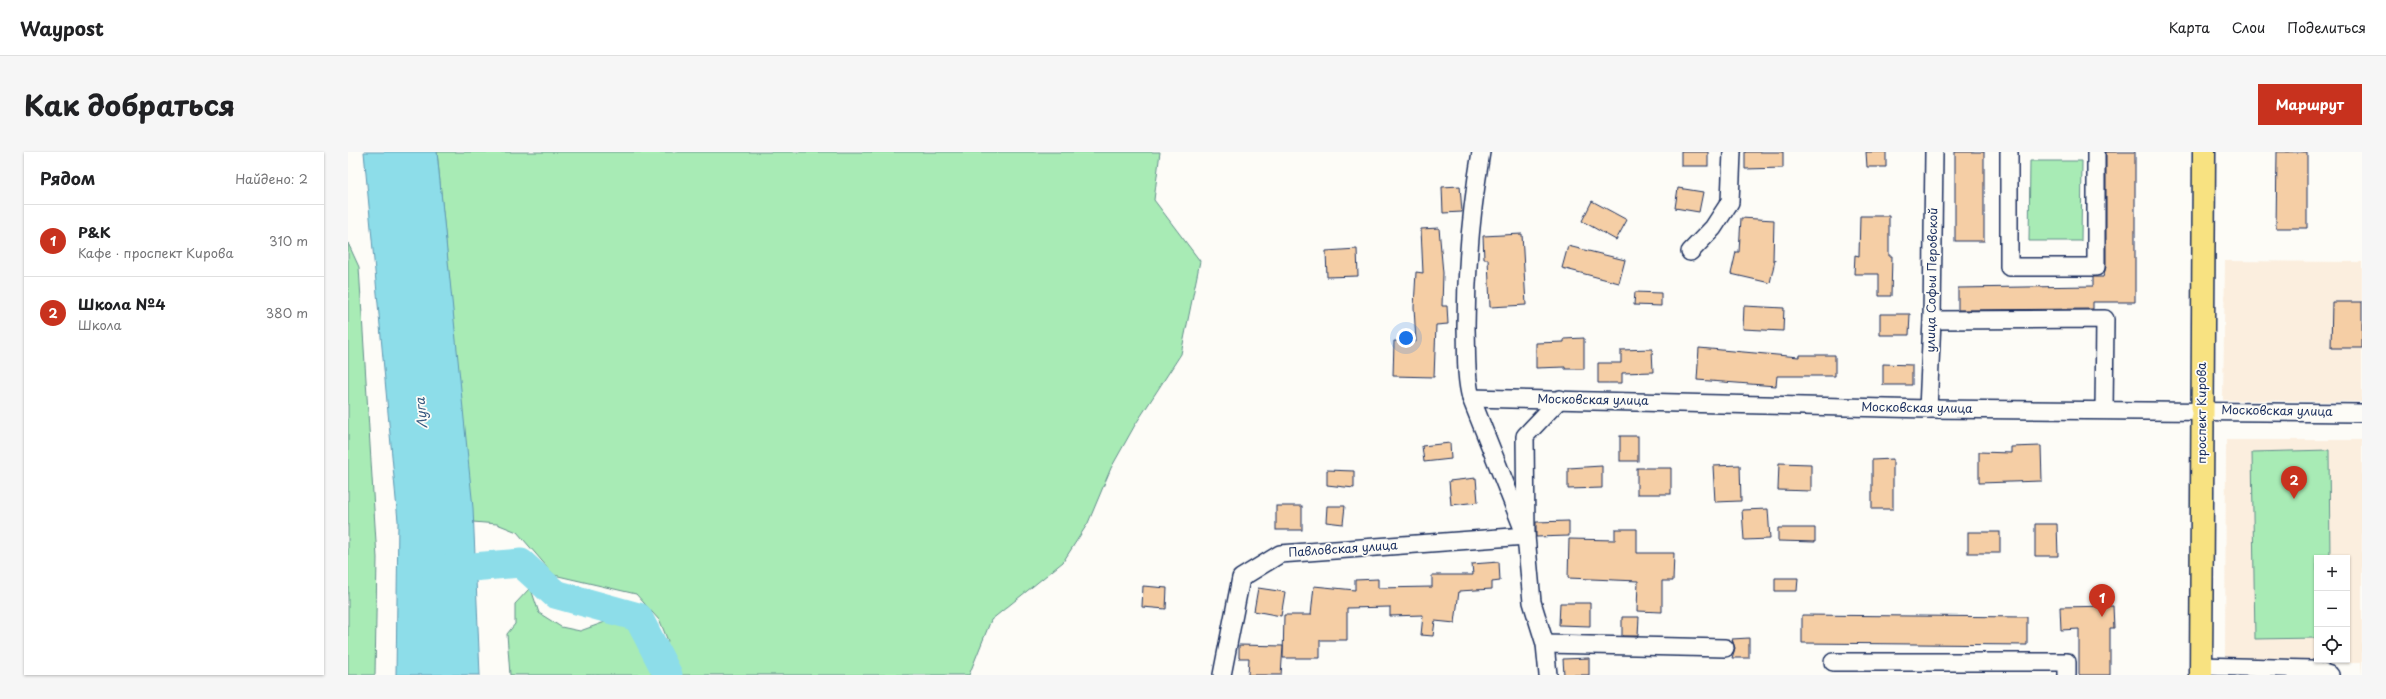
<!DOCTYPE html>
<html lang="ru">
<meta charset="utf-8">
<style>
body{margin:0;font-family:"Playpen Sans",sans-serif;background:#f6f6f6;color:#202124}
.controls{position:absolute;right:12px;bottom:12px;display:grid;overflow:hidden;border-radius:0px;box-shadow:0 1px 3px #0004}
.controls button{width:36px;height:36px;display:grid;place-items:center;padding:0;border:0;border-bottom:1px solid #e0e0e0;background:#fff;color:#202124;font:20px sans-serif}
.you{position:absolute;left:1058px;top:186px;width:14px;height:14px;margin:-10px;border:3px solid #fff;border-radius:50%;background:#1a73e8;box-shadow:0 0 0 6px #1a73e833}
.badge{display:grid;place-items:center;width:26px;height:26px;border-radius:50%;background:#c8321e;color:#fff;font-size:13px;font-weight:700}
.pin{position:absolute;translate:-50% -33px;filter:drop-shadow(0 1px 2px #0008)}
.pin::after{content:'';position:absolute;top:21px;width:14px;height:12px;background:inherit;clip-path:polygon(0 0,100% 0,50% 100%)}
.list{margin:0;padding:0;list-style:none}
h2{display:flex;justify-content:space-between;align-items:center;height:52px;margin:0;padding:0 16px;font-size:17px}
h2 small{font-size:13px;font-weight:400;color:#757577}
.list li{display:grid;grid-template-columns:26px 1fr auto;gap:12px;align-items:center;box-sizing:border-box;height:72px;padding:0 16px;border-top:1px solid #e0e0e0}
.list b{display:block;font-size:15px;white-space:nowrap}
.list p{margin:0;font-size:13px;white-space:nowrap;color:#757577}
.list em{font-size:13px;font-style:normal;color:#757577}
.icon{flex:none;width:22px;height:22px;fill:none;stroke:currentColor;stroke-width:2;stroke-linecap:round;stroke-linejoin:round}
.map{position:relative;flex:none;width:2014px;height:523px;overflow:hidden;border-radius:0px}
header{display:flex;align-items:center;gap:24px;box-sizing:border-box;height:56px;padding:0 20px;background:#fff;border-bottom:1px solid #e0e0e0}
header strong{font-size:19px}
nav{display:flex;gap:22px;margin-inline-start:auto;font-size:14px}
.intro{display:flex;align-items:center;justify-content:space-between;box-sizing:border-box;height:96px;padding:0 24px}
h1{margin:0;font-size:28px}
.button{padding:10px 18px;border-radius:0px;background:#c8321e;color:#fff;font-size:14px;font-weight:700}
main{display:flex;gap:24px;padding:0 24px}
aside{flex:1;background:#fff;border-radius:0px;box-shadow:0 1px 3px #0004}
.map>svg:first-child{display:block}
</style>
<header>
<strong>Waypost</strong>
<nav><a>Карта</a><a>Слои</a><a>Поделиться</a></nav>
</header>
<div class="intro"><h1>Как добраться</h1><a class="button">Маршрут</a></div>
<main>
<aside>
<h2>Рядом<small>Найдено: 2</small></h2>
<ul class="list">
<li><span class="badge">1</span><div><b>P&amp;K</b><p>Кафе · проспект Кирова</p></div><em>310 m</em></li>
<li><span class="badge">2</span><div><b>Школа №4</b><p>Школа</p></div><em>380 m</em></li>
</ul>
</aside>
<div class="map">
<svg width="2014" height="523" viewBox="0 0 2014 523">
<rect width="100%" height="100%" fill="#fdfcf7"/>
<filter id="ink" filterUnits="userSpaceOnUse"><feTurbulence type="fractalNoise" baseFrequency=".025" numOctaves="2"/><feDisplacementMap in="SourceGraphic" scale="8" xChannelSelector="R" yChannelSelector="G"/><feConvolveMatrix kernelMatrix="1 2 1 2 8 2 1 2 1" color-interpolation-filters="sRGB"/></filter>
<g filter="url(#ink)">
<g fill="#fbeede" fill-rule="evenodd">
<path d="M1877,109l137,1v140l-139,-2z"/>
<path d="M1878,288h136v235l-1,-12 -136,-1zM1969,406h30v102h-30z"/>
</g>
<g fill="#a8ebb5" stroke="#628d8a">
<path d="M89,0h723l-6,48 46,61 -19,93 -46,71 -24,43 -23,55 -25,39 -72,58 -22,55h-459l-3,-41 8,-10v-20l14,-15 3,3 7,21 22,14 19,4 28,-10 17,3 30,39 13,-22 -8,-20 -24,-27 -82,-19 -37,-43 -20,-8 -24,-2z"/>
<path d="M1682,9h52l-1,80h-52z"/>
<path d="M0,91l11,24 18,291 -2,117h-27z"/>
<path d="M1981,298l1,108h-13v80l-62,1 -3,-187z"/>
</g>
<path fill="#8ddde9" stroke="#5f97b1" d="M16,0h73l36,356 7,167h-84l2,-154z"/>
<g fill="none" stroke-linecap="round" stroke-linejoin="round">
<path stroke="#8ddde9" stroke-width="29" d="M87,418l86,-7 34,31 83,23 30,58"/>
</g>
<g fill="#f5cea5" stroke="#1b2f5e">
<rect x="1333" y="0" width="27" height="14"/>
<path d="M1397,0h38v16l-38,1z"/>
<path d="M1518,0h20v15h-19z"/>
<rect x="1607" y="0" width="29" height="89"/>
<path d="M1758,0h29v150h-42v7l-135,1v-22l135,-2v-9h10l3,-10z"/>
<path d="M1929,0h30v76h-31z"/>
<path d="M1112,34l2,26 -19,1 -1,-26z"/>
<path d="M1330,36l25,4 -4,20 -24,-4z"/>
<path d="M1244,49l35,19 -11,20 -34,-19z"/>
<path d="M1512,64h29v40h3l-1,40h-12v-22h-25l1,-19 4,1z"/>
<path d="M1393,66l33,2 -1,40h2l-5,23 -39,-9 5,-22h3z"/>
<path d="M1091,76l4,45 -1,33h5l1,18 -12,1 -2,52 -41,-1 1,-35 22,1 -2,-35 2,-35 7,1 -2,-44z"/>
<path d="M1174,82l4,71 -36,2 -2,-48h-4l-1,-23z"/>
<path d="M1220,94l57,14 -6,23 -57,-15z"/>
<path d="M1009,97l1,27 -31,1 -1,-26z"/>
<path d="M1287,140l26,1v13l-27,-1z"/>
<path d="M1984,150h30v46h-31z"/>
<path d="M1396,154l40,2 -1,23 -40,-2z"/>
<path d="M1532,162h30l-1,21h-29z"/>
<path d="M1236,186v31h-19v-2l-29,1v-25l28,-1v-3z"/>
<path d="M1351,196l100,9v-2h36v21h-58l-1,10 -79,-6z"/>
<path d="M1304,197l1,23 -31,1v10h-24v-20h23v-13z"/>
<path d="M1535,212l29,1v20h-29z"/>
<rect x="1272" y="284" width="18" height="25"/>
<path d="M1102,291l1,16 -27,3 -2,-16z"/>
<path d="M1693,294l1,35 -63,2v-31l32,1v-6z"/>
<path d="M1545,307v50h-21v-49z"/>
<path d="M1431,311l32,1v27l-33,-1z"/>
<path d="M1392,313l1,36 -26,1 -2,-36z"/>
<path d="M1254,314v22l-34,1v-21z"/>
<rect x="1289" y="316" width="34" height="26"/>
<path d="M979,318l27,1v17l-27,-3z"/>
<path d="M1128,326l2,24 -27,3 -2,-24z"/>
<rect x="928" y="354" width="26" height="24"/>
<path d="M979,354h18l-2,18 -17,-2z"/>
<path d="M1420,357l2,30 -26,1 -2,-30z"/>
<path d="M1221,369v15l-33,1v-15z"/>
<path d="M1687,372h22l1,32h-23z"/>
<path d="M1430,376h37v14l-37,-1z"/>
<path d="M1267,377h22v24h37l-1,28h-11v31l-25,-1 1,-30 -70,-3 1,-39 46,1z"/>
<rect x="1620" y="380" width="32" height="21"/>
<path d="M1151,410l1,19 -8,1v7l-33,2 -4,32 -20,-2 -2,15 -12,-1 2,-20 -33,1v-9l-43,1v32h-27v18h-37l1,-43h27l3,-29 41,4v-10l23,-1v9l54,-1v-12h41l-1,-11z"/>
<path d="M1427,426h23l-1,13h-22z"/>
<path d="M795,434l24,2 -1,21 -24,-2z"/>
<path d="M910,436l27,4 -4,24 -27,-5z"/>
<path d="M1212,451h30v23l-31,-1z"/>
<path d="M1765,454l1,22h-4v47h-31v-46l-18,1 -1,-23z"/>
<path d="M1454,463l225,2v28l-225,-2z"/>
<path d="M1274,465h17l-1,19h-16z"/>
<path d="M1401,486v20h-17l3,-10 -3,-9z"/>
<path d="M891,493l44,1 -2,29h-33l1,-17h-10z"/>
<path d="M1241,506v17h-25l-1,-16z"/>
</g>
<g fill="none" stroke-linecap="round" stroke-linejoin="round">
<g stroke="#1b2f5e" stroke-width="20">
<g id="minor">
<path d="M1661,0v115h87v-115"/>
<path d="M1342,100l23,-24 17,-26 2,-50"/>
<path d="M1584,168l173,-1 -1,91"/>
<path d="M1123,246l457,11 434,4"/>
<path d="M1580,257l4,-89 2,-168"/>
<path d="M1197,492l180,4"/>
<path d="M1485,510h234v13"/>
<path d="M1853,514l110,3 19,6"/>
<path d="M874,523l19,-97 39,-24 246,-18 -55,-138c-6,-23 -4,-46 -5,-70 0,-59 5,-117 15,-176"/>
<path d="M1200,523l-3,-31 -13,-42 -6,-66 -1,-100 35,-37"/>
</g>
</g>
<g stroke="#1b2f5e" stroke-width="25">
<path id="major" d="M1853,523l3,-523"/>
</g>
<use href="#minor" stroke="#fdfcf7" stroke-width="17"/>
<use href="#major" stroke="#f8e281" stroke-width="22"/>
</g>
</g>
<g text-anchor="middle" stroke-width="3.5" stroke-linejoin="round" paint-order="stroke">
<g font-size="12" fill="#1b2f5e" stroke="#fdfcf7">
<text transform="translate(1584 128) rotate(-89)" y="4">улица Софьи Перовской</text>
<text transform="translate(1245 248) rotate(1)" y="4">Московская улица</text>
<text transform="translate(1569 256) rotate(1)" y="4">Московская улица</text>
<text transform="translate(1929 259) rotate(1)" y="4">Московская улица</text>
<text transform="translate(1854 261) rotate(-90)" y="4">проспект Кирова</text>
<text transform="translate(995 397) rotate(-4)" y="4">Павловская улица</text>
</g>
<g font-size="13" font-style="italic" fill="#385a81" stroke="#fdfcf7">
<text transform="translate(73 261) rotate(-95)" y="5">Луга</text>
</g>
</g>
</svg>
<div class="controls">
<button>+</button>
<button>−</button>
<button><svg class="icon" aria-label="locate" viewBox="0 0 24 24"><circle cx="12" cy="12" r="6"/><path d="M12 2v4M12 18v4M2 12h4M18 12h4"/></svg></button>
</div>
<div class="you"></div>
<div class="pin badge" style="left:1754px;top:465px">1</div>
<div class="pin badge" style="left:1946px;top:347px">2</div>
</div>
</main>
